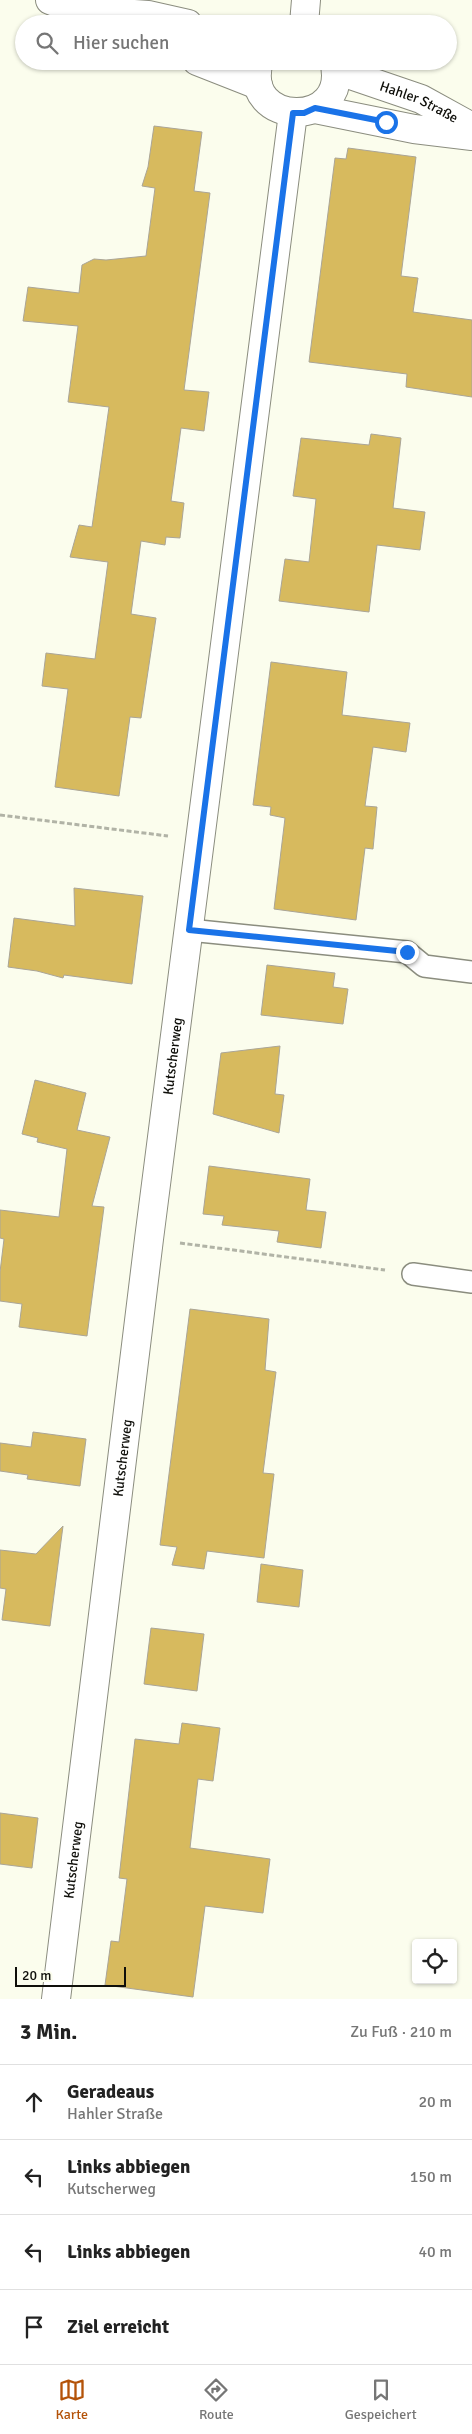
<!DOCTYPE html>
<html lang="de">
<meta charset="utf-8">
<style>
body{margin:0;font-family:Signika,sans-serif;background:#f6f6f6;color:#222}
.controls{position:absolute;right:15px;bottom:15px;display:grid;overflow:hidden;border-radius:5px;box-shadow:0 1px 4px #0004}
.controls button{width:45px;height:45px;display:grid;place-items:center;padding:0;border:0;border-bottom:1px solid #e0e0e0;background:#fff;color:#222;font:25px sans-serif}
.scale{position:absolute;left:15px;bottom:12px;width:111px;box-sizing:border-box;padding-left:5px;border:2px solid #0f0f0a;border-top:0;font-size:14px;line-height:18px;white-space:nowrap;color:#0f0f0a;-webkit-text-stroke:4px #fbfded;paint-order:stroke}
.stop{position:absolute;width:15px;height:15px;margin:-11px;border:4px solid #1a73e8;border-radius:50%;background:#fff}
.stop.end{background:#1a73e8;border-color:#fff;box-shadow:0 1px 5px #0008}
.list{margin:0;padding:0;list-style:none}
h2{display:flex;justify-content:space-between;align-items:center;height:65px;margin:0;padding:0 20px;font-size:21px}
h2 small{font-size:16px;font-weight:400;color:#767676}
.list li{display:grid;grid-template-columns:32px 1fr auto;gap:15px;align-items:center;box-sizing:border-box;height:75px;padding:0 20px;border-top:1px solid #e0e0e0}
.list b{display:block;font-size:19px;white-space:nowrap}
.list p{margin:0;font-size:16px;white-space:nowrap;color:#767676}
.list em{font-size:16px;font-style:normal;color:#767676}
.icon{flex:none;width:28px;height:28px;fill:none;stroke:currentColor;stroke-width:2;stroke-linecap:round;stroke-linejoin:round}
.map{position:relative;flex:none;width:472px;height:1999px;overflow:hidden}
.search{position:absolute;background:#fff;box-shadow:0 1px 4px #0004;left:15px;right:15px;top:15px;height:55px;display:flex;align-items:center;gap:12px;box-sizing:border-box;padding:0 18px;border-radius:28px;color:#767676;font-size:19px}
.sheet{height:365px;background:#fff}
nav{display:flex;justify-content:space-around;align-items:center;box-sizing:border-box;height:70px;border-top:1px solid #e0e0e0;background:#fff;font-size:14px;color:#767676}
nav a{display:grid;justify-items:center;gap:2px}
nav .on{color:#b45309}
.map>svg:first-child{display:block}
</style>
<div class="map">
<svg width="472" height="1999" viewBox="0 0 472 1999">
<rect width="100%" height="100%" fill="#fbfded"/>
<g fill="#d7ba5e" stroke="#aaa597">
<path d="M154,126l48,6 -8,59 16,2 -26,197 25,2 -5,39 -23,-3 -10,73 13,2 -4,35 -14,-1 -1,8 -24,-4 -10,73 25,4 -15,100 -11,-1 -11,79 -64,-9 13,-98 -26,-3 4,-33 49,6 13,-97 -38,-5 9,-32 13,2 17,-120 -41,-5 10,-76 -55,-5 5,-34 51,6 3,-28 12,-6 12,1 40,-4 9,-68 -13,-2 6,-19z"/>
<path d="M348,148l68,9 -15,119 17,2 -5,34 59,8v77l-66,-10 1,-13 -98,-12 26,-204 11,1z"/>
<path d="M371,434l30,4 -8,70 32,4 -5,38 -43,-5 -8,67 -90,-11 6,-42 24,3 7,-63 -23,-3 8,-58 68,7z"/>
<path d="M271,662l76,10 -5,43 68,8 -4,29 -33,-5 -8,59 12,1 -4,42 -8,-1 -9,72 -82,-11 11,-91 -15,-3 1,-8 -18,-2z"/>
<path d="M74,888l69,8 -11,88 -68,-9 -1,3 -26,-7 -29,-4 6,-49 61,8z"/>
<path d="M267,965l68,8 -2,14 15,2 -5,35 -82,-9z"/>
<path d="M280,1046l-5,48 9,1 -5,38 -66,-19 8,-61z"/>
<path d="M35,1080l51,13 -9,37 33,7 -18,69 12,1 -17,129 -68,-9 3,-23 -22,-3v-29l4,-33 -4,-1v-28l59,7 8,-68 -30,-7 1,-4 -16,-4z"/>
<path d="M209,1166l101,13 -4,31 20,2 -5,36 -44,-6 2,-11 -57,-6 2,-9 -21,-2z"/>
<path d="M190,1309l79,10 -4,51 11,2 -13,101 11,1 -10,84 -57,-7 -3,18 -32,-4 5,-18 -17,-2z"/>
<path d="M33,1432l53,7 -6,47 -53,-7 1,-4 -28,-4v-28l31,4z"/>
<path d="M63,1526l-13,100 -48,-6 4,-31 -6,-1v-38l36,4z"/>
<path d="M261,1564l42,6 -4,37 -42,-5z"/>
<path d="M151,1628l53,6 -7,57 -53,-7z"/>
<path d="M182,1723l38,5 -7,53 -15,-2 -8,69 80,11 -7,54 -58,-7 -12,91 -88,-12 6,-44 8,1 8,-63 -8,-1 16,-139 44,5z"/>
<path d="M0,1813l38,5 -6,50 -32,-4z"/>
</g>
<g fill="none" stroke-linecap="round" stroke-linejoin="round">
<g stroke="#8b8d7f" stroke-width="24">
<g id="service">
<path d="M189,930l218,22 17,14 48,6"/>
<path d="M413,1274l59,8"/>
</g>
</g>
<g stroke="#8b8d7f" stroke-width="30">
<g id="minor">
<path d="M304,24l2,-24"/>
<path id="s1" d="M56,1999l93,-760 144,-1126"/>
</g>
</g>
<g stroke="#8b8d7f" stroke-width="30">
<g id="tertiary">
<path d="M50,0l45,18"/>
<path d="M79,10l69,5 40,9"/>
<path d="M197,61l61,24"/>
<path d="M259,61c-19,67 93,69 75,0"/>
<path id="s2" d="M336,70l85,29 51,28"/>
<path d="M315,109l99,20 58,7"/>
</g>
</g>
<g stroke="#b1b3a6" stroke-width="3" stroke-dasharray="5 2.5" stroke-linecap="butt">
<path d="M0,815l168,21"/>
<path d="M180,1243l205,27"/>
</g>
<use href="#service" stroke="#fff" stroke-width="21"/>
<use href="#minor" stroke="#fff" stroke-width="28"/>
<use href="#tertiary" stroke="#fff" stroke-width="28"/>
</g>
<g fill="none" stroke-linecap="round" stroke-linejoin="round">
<path stroke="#1a73e8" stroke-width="6" d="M386,122l-71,-14 -11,5h-11l-104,817 218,22"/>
</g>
<g text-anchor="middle" stroke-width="4.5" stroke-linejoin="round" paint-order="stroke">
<g font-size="14" fill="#0f0f0a" stroke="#fbfded">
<text dy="5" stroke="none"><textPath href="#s2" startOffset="89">Hahler Straße</textPath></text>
<text dy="5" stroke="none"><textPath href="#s1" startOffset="950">Kutscherweg</textPath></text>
<text dy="5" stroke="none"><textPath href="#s1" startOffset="545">Kutscherweg</textPath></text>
<text dy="5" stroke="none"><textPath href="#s1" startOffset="140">Kutscherweg</textPath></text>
</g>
</g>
</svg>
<div class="controls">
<button><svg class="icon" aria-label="locate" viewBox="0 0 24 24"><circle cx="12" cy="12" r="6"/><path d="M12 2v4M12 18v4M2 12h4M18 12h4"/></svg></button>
</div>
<div class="scale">20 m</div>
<div class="stop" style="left:386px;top:122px"></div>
<div class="stop end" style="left:407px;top:952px"></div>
<div class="search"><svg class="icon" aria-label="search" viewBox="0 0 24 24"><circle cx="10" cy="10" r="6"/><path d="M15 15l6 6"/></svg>Hier suchen</div>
</div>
<section class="sheet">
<h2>3 Min.<small>Zu Fuß · 210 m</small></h2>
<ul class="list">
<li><svg class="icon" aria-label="ahead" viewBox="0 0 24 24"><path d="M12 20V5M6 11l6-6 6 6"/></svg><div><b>Geradeaus</b><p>Hahler Straße</p></div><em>20 m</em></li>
<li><svg class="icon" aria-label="left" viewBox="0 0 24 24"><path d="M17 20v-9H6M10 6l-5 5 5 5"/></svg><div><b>Links abbiegen</b><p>Kutscherweg</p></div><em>150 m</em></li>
<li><svg class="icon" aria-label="left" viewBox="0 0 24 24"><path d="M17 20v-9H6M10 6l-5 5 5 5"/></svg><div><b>Links abbiegen</b></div><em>40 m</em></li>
<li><svg class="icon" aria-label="arrive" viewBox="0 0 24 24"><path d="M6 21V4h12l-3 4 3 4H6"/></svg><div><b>Ziel erreicht</b></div></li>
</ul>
</section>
<nav>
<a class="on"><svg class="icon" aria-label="map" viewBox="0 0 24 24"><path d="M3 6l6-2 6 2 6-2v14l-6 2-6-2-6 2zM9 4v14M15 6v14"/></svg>Karte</a>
<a><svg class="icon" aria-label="directions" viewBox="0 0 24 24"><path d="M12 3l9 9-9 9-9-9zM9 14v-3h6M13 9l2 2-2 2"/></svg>Route</a>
<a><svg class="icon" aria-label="saved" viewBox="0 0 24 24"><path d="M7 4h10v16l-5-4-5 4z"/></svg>Gespeichert</a>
</nav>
